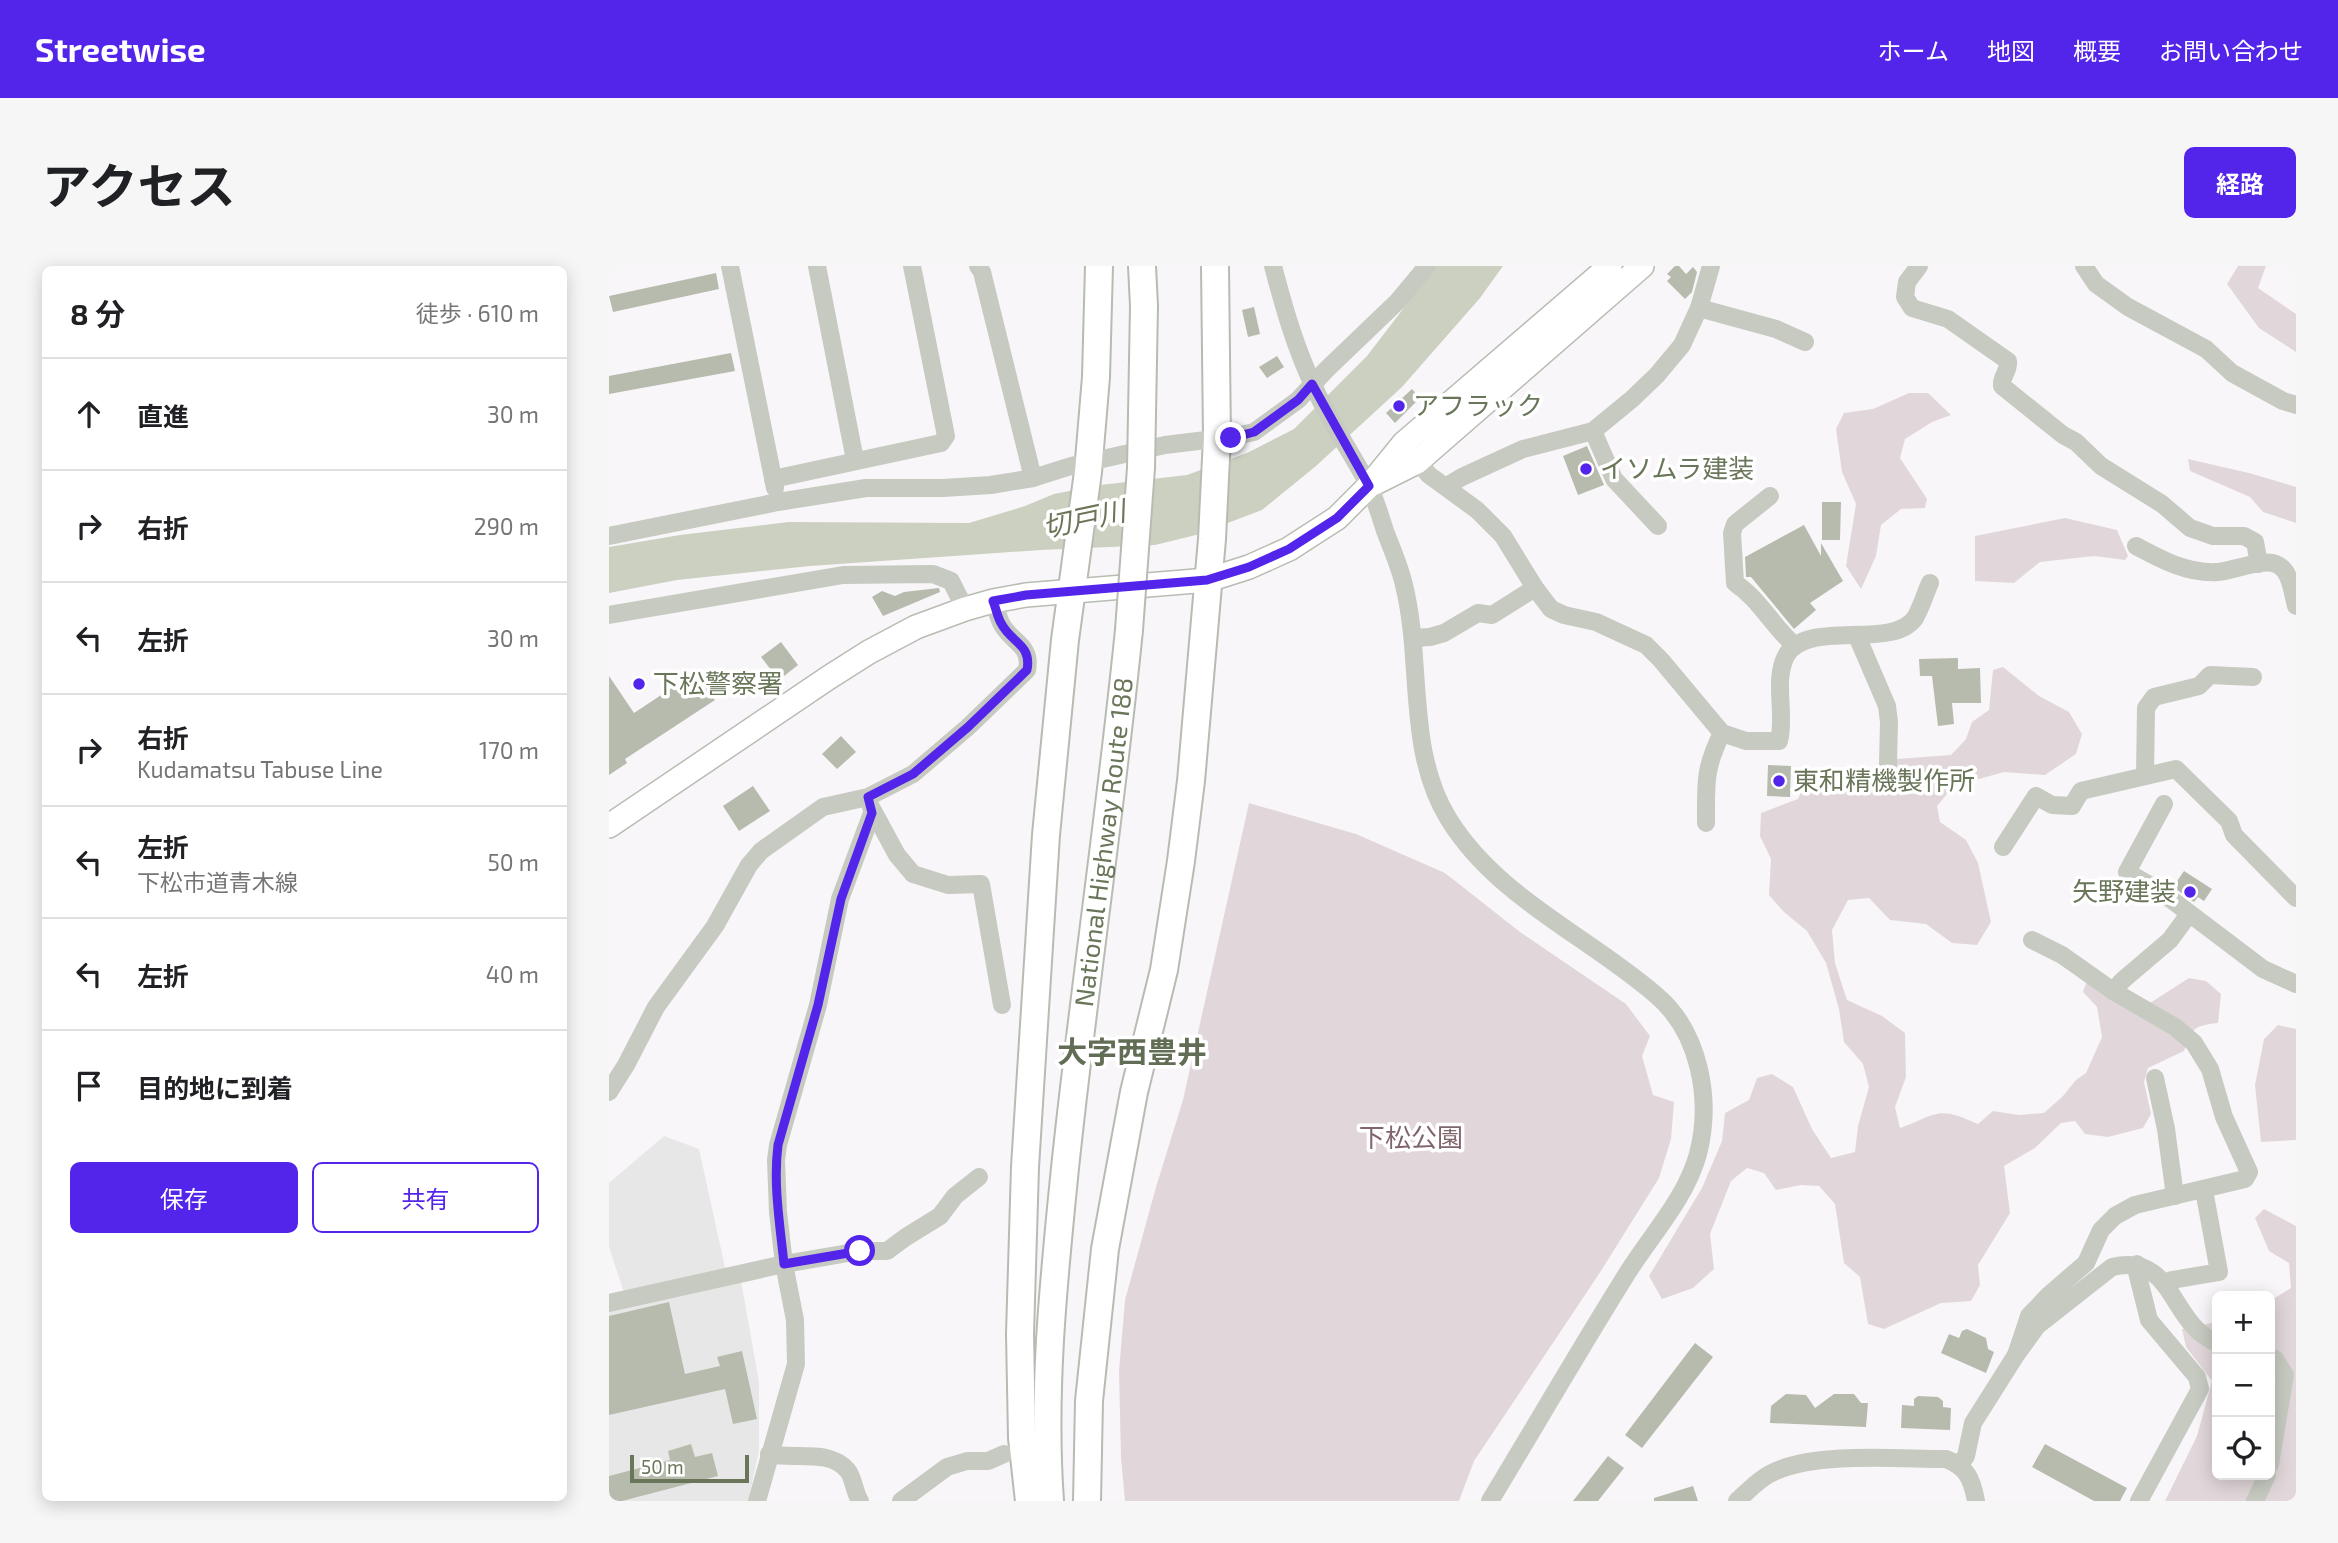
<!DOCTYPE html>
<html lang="ja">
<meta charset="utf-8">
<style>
body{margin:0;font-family:"Exo 2","Noto Sans JP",sans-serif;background:#f6f6f6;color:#202124}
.controls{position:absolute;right:21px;bottom:21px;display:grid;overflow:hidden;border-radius:10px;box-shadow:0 4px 18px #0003}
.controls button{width:63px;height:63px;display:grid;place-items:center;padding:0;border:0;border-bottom:2px solid #e0e0e0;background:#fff;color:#202124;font:35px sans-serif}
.scale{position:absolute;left:21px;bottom:18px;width:119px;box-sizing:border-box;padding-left:7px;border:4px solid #697659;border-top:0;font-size:19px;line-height:24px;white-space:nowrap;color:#697659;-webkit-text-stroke:5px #fff;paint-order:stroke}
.stop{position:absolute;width:21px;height:21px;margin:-16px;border:5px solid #5324ea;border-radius:50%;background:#fff}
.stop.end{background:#5324ea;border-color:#fff;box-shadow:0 2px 7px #0008}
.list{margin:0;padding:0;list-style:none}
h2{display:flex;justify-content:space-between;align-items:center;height:91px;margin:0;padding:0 28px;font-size:30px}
h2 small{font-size:23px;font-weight:400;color:#757577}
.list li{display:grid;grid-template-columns:46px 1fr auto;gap:21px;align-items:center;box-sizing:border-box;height:112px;padding:0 28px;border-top:2px solid #e0e0e0}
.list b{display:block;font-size:26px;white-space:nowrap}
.list p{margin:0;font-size:23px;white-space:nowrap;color:#757577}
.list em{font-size:23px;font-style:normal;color:#757577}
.actions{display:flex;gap:14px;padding:21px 28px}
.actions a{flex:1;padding:16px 0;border:2px solid #5324ea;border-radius:10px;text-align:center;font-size:24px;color:#5324ea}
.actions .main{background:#5324ea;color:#fff}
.icon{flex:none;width:38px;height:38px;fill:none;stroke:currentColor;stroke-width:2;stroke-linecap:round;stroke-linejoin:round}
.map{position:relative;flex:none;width:1687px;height:1235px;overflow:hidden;border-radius:10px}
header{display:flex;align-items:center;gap:42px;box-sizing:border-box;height:98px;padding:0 35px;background:#5324ea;color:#fff}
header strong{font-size:33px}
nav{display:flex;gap:38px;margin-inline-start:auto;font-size:24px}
.intro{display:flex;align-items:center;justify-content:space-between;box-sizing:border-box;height:168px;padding:0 42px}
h1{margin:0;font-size:49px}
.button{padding:18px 32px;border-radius:10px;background:#5324ea;color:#fff;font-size:24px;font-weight:700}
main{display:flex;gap:42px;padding:0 42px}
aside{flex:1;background:#fff;border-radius:10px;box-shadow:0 4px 18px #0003}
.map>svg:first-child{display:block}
</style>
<header>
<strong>Streetwise</strong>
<nav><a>ホーム</a><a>地図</a><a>概要</a><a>お問い合わせ</a></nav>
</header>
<div class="intro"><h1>アクセス</h1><a class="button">経路</a></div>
<main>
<aside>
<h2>8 分<small>徒歩 · 610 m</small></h2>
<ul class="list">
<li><svg class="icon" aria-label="ahead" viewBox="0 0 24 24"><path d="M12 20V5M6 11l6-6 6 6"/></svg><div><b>直進</b></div><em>30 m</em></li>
<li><svg class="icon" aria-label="right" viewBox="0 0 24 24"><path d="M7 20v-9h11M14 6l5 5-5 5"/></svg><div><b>右折</b></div><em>290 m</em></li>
<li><svg class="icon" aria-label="left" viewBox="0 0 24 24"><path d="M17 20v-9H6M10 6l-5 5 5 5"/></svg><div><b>左折</b></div><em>30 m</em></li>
<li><svg class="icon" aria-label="right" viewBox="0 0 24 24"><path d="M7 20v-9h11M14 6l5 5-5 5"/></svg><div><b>右折</b><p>Kudamatsu Tabuse Line</p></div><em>170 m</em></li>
<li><svg class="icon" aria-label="left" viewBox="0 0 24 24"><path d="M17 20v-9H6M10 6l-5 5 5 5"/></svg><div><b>左折</b><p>下松市道青木線</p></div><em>50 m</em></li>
<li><svg class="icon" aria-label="left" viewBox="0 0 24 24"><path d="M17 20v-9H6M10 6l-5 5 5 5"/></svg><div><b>左折</b></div><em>40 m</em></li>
<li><svg class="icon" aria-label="arrive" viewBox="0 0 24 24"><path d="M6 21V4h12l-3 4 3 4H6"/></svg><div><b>目的地に到着</b></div></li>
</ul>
<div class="actions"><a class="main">保存</a><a>共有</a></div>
</aside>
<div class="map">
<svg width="1687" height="1235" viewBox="0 0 1687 1235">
<rect width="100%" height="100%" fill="#f9f6f9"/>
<path fill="#e8e7e7" d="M55,870l35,13 29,132h13l18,101v69l-11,50h-139v-191l19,-5 -19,-58v-64z"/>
<g fill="#e1d7da">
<path d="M1629,0h28l-8,22 38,26v38l-37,-24 -32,-44z"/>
<path d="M1300,127h19l23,22 -19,7 -27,17 -5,19 27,41 -2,9 -24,1 -20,16 -5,31 -15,33 -15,-23 10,-62 -14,-32 -6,-43 8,-16 29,-4z"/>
<path d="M1579,193l61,14 47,14v36l-33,-11 -13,-15 -60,-26z"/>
<path d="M1456,252l52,12 11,26 -3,4 -31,-4 -54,6 -26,21 -39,-2v-45z"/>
<path d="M1394,401l36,29 30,16 13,22 -6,20 -31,21 -41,-3 -50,14 -17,20 3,16 26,18 12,23 13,59 -14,23 -25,-2 -26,-19 -36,-4 -21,-22 -21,2 -16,30 3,33 12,37 35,16 23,17 1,44 -11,30 5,21c38,-14 37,-23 78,-4l15,-13 26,4 25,-2 19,-17 13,-16 10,-7 16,-36 -5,-30 -14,-15 3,-9 64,20 39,-25 17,3 15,13 -3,29c-25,3 -26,5 -34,28l-36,17 -4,14 7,32 -8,14 -35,9 -23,-3 -10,-13 -14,2 -26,25 -31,18 6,47 -32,52 2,20 -9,16 -30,2 -57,26 -16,-5 -8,-47 -16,-14 -9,-59 -16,-18 -18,-1 -25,5 -12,-17 -17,-5 -16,13 -21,53 4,35 -21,19 -31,11 -13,-23 53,-88 20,-47 3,-28 24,-13 8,-22 15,-4 21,13 19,42 19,29 24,-6 3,-26 11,-39 -6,-23 -19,-22 -5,-33 -13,-46 -19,-32 -23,-19 -15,-17 2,-36 -11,-23 1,-23 37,-14 6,-14 28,-9 21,9 21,-6 23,-20 54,-4 15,-16 6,-17 17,-12 4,-40z"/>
<path d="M640,537l107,31 89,39 75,59 106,72 24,32 -8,20 11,39 21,7 -3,37 -12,39 -60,96 -125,187 -15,40h-334l-4,-43 -2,-87 6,-71 31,-113 27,-87z"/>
<path d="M1669,759l18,4v111l-35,2 -6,-57 9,-46z"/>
<path d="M1655,943l32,17v275h-131l32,-65 15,-55 -26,-34 -4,-18 35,-7v153h53v-174l21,-13 -2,-25 -20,-12 -14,-33z"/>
</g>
<path fill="#ccd0c1" d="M827,0h67l-23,32 -78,89 -86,79 -54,44 -66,25 -41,10 -114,5 -231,16 -133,14 -68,13v-46l71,-12 108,-13 181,1 56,-17 29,-12 46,-9 87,-10 60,-22 47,-24 73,-73z"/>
<g fill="#b6bbad">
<path d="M1066,0h4l7,8 7,-7 4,5 -5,20 -7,7 -18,-18 4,-4 -4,-3z"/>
<path d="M107,7l3,16 -106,23 -4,-16z"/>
<path d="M645,41l6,27 -12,3 -6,-27z"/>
<path d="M122,87l4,18 -126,23v-18z"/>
<path d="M668,90l7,11 -17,11 -8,-11z"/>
<path d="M803,123l8,9 -25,25 -9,-10z"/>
<path d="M978,180l17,39 -26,10 -15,-39z"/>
<path d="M1213,236h19l-1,38h-18z"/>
<path d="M1195,259l17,31v-13l22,38 -33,22 6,7 -22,19 -43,-52h-5l-1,-20z"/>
<path d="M330,322l1,4 -57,24 -11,-19 10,-6 13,5 9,-4z"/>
<path d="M172,376l17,23 -19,15 -18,-23z"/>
<path d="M1349,392v11l22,-1 1,35h-29l2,21 -16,2 -6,-50h-12l-1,-17z"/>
<path d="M87,406l19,28 -90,59 2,4 -18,12v-99l25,37z"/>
<path d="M232,470l15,16 -19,17 -15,-15z"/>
<path d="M1159,499l23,1 -1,31 -23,-1z"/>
<path d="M144,520l17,25 -31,20 -16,-25z"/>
<path d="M1575,605l28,18 -8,12 -6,-4 -4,5 -21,-15z"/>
<path d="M60,1036l16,72 35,-8 -3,-9 25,-6 15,68 -24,5 -8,-35 -116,26v-99z"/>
<path d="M1358,1063l19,9 2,11 6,3 -8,21 -45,-20 8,-19 10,4 3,-7z"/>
<path d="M1086,1077l18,14 -71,91 -17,-13z"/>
<path d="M1177,1128l20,1 9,13 19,-14h20l7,9h7l-2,24 -96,-4 1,-17z"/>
<path d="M1309,1130l20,1 5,4v6l8,1 -1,22 -49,-2 1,-23 12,1v-7z"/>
<path d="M82,1178l4,13 17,-4 6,23 -96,25h-13v-25l61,-16 -2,-9z"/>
<path d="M1436,1178l82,44 -7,13h-26l-62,-34z"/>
<path d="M999,1190l16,12 -26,33h-25z"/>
<path d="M1084,1220l5,15h-44v-3z"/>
</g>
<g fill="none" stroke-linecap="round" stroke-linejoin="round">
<g stroke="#b8bcb2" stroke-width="26">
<g id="major">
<path d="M766,217l42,-21 225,-196"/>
<path d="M0,560l219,-148 41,-26 47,-25 49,-18 28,-8 33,-6 182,-15 41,-13 40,-18 48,-31 32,-32 35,-43 206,-177"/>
</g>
</g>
<g stroke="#b7bbb2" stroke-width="30">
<g id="highway">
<path d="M533,0l2,40"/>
<path d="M420,1235l-7,-63 -2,-104 5,-167 21,-332 19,-195 23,-168 8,-95 3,-111"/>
<path id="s1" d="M441,1235c-8,-112 4,-223 15,-333 19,-180 46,-359 64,-538"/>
<path d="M478,1235l2,-100 16,-152 29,-157 30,-122 17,-109 10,-80 21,-242 5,-101 -2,-172"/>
</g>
</g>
<g stroke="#c6cac1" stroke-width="18">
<path d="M121,0l45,222"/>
<path d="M208,0l38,194"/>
<path d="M369,0l4,6 51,206"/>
<path d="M664,0c11,42 23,84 42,123 15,33 36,63 53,95 7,14 12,31 17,47 7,18 15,36 19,54 19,77 2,164 44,233 48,79 140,118 208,177 44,37 56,105 42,159 -12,44 -46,80 -70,118 -47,75 -92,153 -138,229"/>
<path d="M1310,0l-12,16 -2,15 7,11 36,11 60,42c1,12 -7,14 -6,25l61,49 13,7 25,24 61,38 28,24 23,8h31l11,6 4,22"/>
<path d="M1475,0l12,18 32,23 78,42 26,24 51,28 13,4"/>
<path d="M1090,42l77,21 29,13"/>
<path d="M984,165l21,48 44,47"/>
<path d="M801,186l19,23 48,35 26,26 32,52 16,21 13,6 32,7 50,23 15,15 61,73 24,8h33c7,-27 -6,-60 7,-85 20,-38 106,-5 129,-38 6,-10 10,-24 15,-35"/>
<path d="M164,213l168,-36 5,-7 -34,-170"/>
<path d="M838,220l15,-9 61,-28 70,-18 39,-32 25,-24 25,-30 17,-37 12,-42"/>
<path d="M1161,230l-35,28 -3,9 3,50c24,16 37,42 59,62"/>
<path d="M0,270l169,-34 88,-14h77l48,-3 42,-7 38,-12 94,-21 66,-8 23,-5 44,-32 28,-30 72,-69 29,-35"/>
<path d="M1527,280c26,14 52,28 82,26 15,-1 44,-14 58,-8 15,6 16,28 20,42"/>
<path d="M0,349l234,-40 90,-1 18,7 14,28"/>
<path d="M1248,370l30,70 2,16 -1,42"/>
<path d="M805,372l16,-1 14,-4 34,-20 14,2 43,-27"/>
<path d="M1536,509l1,-67 8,-11 45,-11 11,-11 43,2"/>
<path d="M1555,538l-37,68 33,19 103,78 33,15"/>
<path d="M262,541l26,48 16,19 35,11 33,-1 21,121"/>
<path d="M1097,557c0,-39 -2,-54 16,-90"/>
<path d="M1394,581l33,-51 16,9 20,1 9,-15 95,-22 53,52 5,14 62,63"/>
<path d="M1504,725l10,-11 47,-40 19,-26"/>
<path d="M1546,812l11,51 9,67"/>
<path d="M0,826l17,-27 30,-58 59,-81 34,-61 12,-14 62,-44 45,-10 45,-23 55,-47 59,-57c5,-26 -16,-27 -26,-47 -3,-7 -5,-15 -8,-22"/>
<path d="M1528,998v8l12,48 48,57 3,12 -61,112"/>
<path d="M1555,1017l8,-3 47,-8 -15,-82"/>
<path d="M0,1037l175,-39 76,-13h27l19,-14 34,-21 15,-20 24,-19"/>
<path d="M1407,1089l13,-39 20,-21 37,-32 15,-33 14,-14 20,-11 110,-26 4,-7 -25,-55 -14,-48 -16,-26 -19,-16 -62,-36 -51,-36 -30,-15"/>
<path d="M1661,1091l5,2 10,16 -15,89"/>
<path d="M160,1188c25,6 61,-6 79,17 6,8 6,21 12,30"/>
<path d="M1351,1198l6,-8 7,-33 43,-68 21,-29 75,-59c63,-15 57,57 105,76"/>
<path d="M148,1235l39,-137 -1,-44 -11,-56 -6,-52 -2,-52 2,-15 40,-140 22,-106 32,-86"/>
<path d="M292,1235l46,-34 20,-6h21l16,-7"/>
<path d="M1128,1235c12,-11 24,-24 39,-30 43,-19 122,-12 170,-12 21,8 26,20 30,42"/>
<path d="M1646,1235l12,-26"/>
</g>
<use href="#major" stroke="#fff" stroke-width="23"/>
<use href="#highway" stroke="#fff" stroke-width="26"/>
<g stroke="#b7bbb2" stroke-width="30" stroke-linecap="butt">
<path id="highway-bridge" d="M520,364l12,-162 3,-162"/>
</g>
<use href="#highway-bridge" stroke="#fff" stroke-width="26"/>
</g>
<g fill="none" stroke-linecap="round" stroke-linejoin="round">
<path stroke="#5324ea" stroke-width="9" d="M251,985l-76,13c-4,-39 -11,-80 -6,-119l40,-140 23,-106 31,-86 -4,-16 45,-23 55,-47 59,-57c5,-26 -16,-27 -26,-47 -4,-7 -5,-15 -8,-22l33,-6 181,-15 42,-13 40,-18 48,-31 32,-32 -57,-102 -14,16 -44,32 -23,6"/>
</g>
<g fill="#5324ea" stroke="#fff" stroke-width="2.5">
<circle cx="790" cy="140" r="7"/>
<circle cx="977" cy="203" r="7"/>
<circle cx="30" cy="418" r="7"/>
<circle cx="1170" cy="515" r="7"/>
<circle cx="1581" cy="626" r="7"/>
</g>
<g text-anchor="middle" stroke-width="7" stroke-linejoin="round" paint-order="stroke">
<g font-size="26" fill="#697659" stroke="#fff" text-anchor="start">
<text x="804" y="149">アフラック</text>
<text x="991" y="212">イソムラ建装</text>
<text x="44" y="427">下松警察署</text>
<text x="1184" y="524">東和精機製作所</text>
<text x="1567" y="635" text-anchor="end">矢野建装</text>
</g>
<g font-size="26" fill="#697659" stroke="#fff">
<text dy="9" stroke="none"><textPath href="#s1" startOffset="662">National Highway Route 188</textPath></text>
</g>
<g font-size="26" fill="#7f666b" stroke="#fff">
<text x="802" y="881">下松公園</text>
</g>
<g font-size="28" font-style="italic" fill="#6d7558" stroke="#fff">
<text transform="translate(475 253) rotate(-12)" y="10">切戸川</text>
</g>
<g font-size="30" font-weight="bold" fill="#626d55" stroke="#fff">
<text x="523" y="797">大字西豊井</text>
</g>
</g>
</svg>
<div class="controls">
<button>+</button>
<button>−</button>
<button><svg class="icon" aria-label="locate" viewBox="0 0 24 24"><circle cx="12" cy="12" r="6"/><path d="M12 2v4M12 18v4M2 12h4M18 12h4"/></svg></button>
</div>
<div class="scale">50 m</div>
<div class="stop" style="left:251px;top:985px"></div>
<div class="stop end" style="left:622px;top:172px"></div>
</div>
</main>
